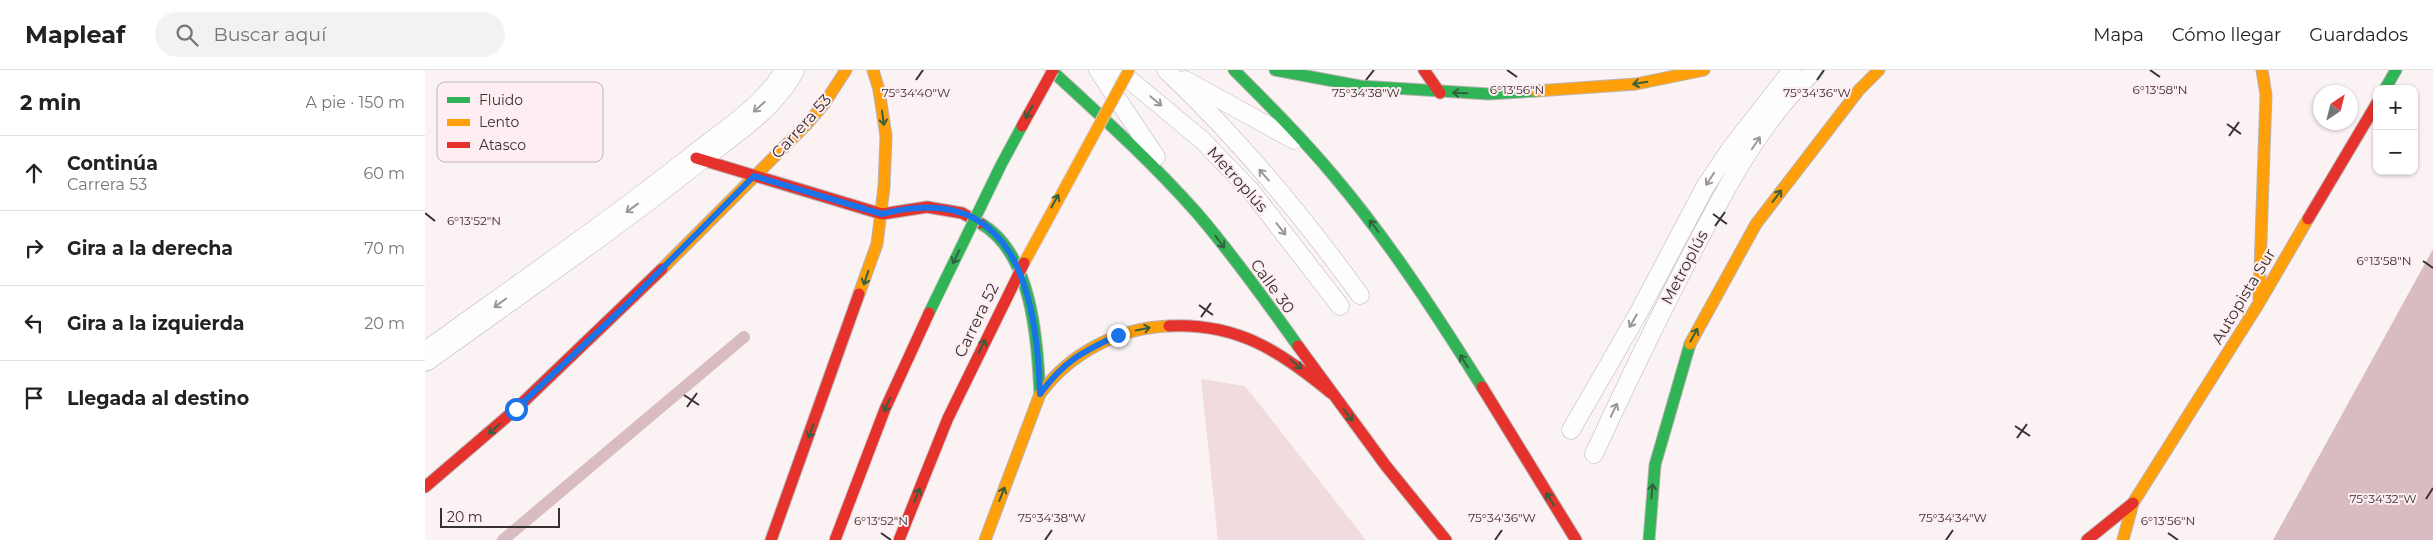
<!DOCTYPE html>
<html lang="es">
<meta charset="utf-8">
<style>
body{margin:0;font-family:Montserrat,sans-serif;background:#f2f2f2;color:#222}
.controls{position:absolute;right:15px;top:15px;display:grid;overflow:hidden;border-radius:10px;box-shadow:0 1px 4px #0004}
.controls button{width:45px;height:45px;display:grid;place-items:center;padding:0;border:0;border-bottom:1px solid #e0e0e0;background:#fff;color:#222;font:25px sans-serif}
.compass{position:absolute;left:1888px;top:15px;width:45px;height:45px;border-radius:50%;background:#fff;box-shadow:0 1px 4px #0004;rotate:35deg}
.scale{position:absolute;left:15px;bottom:12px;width:120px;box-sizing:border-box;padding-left:5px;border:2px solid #373132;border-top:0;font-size:14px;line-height:18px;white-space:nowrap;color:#373132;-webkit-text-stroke:4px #feeef1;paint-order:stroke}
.stop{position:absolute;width:15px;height:15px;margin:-11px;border:4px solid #1a73e8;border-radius:50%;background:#fff}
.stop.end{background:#1a73e8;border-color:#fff;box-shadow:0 1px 5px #0008}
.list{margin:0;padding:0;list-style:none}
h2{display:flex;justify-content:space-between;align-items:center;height:65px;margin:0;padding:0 20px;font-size:21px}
h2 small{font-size:16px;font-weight:400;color:#767676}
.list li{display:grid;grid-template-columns:32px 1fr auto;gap:15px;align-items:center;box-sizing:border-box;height:75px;padding:0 20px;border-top:1px solid #e0e0e0}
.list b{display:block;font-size:19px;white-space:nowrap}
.list p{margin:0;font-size:16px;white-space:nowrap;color:#767676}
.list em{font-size:16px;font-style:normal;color:#767676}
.icon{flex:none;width:28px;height:28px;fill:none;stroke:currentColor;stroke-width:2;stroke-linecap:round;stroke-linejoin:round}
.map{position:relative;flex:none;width:2008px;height:470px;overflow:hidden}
header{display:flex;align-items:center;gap:30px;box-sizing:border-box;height:70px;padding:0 25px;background:#fff;border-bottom:1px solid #e0e0e0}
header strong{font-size:24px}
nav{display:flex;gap:28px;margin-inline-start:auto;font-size:18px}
.search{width:350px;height:45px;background:#f2f2f2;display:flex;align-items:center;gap:12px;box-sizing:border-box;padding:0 18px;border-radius:28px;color:#767676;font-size:19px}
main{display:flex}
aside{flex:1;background:#fff}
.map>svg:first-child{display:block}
</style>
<header>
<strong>Mapleaf</strong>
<div class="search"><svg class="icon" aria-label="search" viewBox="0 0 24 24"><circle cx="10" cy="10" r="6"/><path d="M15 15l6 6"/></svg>Buscar aquí</div>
<nav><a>Mapa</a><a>Cómo llegar</a><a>Guardados</a></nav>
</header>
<main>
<aside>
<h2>2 min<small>A pie · 150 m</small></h2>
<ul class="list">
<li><svg class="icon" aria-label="ahead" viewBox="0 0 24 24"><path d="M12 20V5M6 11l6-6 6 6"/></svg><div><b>Continúa</b><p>Carrera 53</p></div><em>60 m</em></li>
<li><svg class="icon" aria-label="right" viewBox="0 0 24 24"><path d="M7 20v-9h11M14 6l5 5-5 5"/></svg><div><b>Gira a la derecha</b></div><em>70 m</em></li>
<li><svg class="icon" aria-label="left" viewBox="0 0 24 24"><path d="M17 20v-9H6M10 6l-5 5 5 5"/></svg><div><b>Gira a la izquierda</b></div><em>20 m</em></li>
<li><svg class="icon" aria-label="arrive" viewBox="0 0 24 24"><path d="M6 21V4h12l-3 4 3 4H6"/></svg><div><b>Llegada al destino</b></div></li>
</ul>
</aside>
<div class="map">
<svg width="2008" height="470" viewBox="0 0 2008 470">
<rect width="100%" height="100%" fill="#faf2f3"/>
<path fill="#f2dbdf" d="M776,309l44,7 121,154h-148z"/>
<path fill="#d8bcc2" d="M2008,179v291h-160z"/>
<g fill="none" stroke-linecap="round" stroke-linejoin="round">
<path stroke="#d8bcc2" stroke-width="12" d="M78,470l241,-203"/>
<g stroke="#b9b3b4" stroke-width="19">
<g id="lane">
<path d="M673,0l58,87"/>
<path d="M693,0l84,70 49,51 89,115"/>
<path d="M741,0c72,68 136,145 194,225"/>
<path d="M760,10l109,60"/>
<path d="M1146,360l68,-118 66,-125 26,-39 61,-78"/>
<path d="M1169,384c32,-69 65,-138 100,-205 33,-63 68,-130 121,-179"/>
</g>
</g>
<g stroke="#b9b3b4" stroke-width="29">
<path id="street" d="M0,287c90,-65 182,-128 269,-197 34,-27 75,-52 96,-90"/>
</g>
<g stroke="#b9b3b4" stroke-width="13">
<g id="fast">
<path d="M626,0c50,46 101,92 146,143 36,42 69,88 101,133"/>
<path d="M809,0c34,34 68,68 99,105 56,66 103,139 149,212"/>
<path d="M850,0l85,16 129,8 47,-3"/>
<path d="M1960,19l11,-19"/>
<path d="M555,153c53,30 57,118 60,171"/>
<path d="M1224,470l6,-75 35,-121"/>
</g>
</g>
<g stroke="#b9b3b4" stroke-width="13">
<g id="slow">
<path d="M1111,21l100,-7 68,-14"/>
<path d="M237,199l144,-144 18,-21 22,-34"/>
<path d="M434,224l18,-50 7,-57 2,-51 -7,-46 -6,-20"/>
<path d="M1834,229l7,-204 -4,-25"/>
<path d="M1265,274l66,-120 103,-134 20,-20"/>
<path d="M560,470l55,-146c30,-41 78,-66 129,-68"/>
<path d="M1698,470l10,-37 126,-200 49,-84"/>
</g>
</g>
<g stroke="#b9b3b4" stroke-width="13">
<g id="jam">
<path d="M999,0l16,23"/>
<path d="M271,88l186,56 45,-7 35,6 18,10"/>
<path d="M1883,149l69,-116"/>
<path d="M744,256c69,-3 111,25 162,67"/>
<path d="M873,276l88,120 60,74"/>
<path d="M1057,317l94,153"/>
<path d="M0,417l91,-78 146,-140"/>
<path d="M346,470l88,-246"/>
<path d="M1662,470l46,-37"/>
</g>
</g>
<use href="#lane" stroke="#fefdfd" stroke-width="18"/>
<use href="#street" stroke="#fefdfd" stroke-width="28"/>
<use href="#fast" stroke="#30b455" stroke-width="11"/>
<use href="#slow" stroke="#ff9f0a" stroke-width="11"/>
<use href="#jam" stroke="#e5322d" stroke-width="11"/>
<g stroke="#d5d1d2" stroke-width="13" stroke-linecap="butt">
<path id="fast-bridge" d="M504,243l72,-148 21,-39"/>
</g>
<g stroke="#d5d1d2" stroke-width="13" stroke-linecap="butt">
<path id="slow-bridge" d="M599,193l105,-193"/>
</g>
<g stroke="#d5d1d2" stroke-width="13" stroke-linecap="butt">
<g id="jam-bridge">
<path d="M597,56l31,-56"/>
<path d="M410,470l50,-131 44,-96"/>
<path d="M474,470l49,-122 76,-155"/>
</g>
</g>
<use href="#fast-bridge" stroke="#30b455" stroke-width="11"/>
<use href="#slow-bridge" stroke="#ff9f0a" stroke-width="11"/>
<use href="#jam-bridge" stroke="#e5322d" stroke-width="11"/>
</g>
<defs><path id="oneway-shaft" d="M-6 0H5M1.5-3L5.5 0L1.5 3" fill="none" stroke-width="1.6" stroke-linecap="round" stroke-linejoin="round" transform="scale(1.25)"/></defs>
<g stroke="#355f3e">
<use href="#oneway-shaft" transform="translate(1215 13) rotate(171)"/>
<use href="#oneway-shaft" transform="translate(1035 23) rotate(-178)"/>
<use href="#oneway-shaft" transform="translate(604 42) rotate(119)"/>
<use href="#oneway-shaft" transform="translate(458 48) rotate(82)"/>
<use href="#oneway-shaft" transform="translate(1352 126) rotate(-53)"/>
<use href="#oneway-shaft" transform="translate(630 131) rotate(-61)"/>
<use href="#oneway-shaft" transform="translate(949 156) rotate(-127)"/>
<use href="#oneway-shaft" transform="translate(795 172) rotate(53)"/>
<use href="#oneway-shaft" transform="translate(531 187) rotate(116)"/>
<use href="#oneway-shaft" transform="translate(441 208) rotate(108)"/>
<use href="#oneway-shaft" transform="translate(718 259) rotate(-11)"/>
<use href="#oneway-shaft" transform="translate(1269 265) rotate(-61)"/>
<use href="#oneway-shaft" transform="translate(557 276) rotate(-64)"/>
<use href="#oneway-shaft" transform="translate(1039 291) rotate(-122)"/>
<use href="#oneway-shaft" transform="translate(871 294) rotate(39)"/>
<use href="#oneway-shaft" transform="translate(462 335) rotate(113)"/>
<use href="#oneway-shaft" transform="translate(923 345) rotate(53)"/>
<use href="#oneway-shaft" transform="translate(69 359) rotate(138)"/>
<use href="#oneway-shaft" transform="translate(386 361) rotate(109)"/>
<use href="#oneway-shaft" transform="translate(1227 421) rotate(-85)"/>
<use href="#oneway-shaft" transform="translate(577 424) rotate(-69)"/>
<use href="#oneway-shaft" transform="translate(492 425) rotate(-68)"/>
<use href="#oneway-shaft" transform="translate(1125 429) rotate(-122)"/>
</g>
<g stroke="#9a9798">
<use href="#oneway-shaft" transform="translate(731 31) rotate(40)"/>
<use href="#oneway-shaft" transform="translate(334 37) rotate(138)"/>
<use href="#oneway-shaft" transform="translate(1331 73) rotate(-56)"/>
<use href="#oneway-shaft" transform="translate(839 105) rotate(-131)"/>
<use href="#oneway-shaft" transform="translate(1285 109) rotate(123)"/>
<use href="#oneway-shaft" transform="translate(207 138) rotate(144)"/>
<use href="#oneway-shaft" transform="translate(856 159) rotate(52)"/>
<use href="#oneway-shaft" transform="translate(75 233) rotate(144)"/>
<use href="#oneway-shaft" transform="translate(1208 251) rotate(120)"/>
<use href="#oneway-shaft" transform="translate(1189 340) rotate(-65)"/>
</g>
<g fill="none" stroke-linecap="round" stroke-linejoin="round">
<path stroke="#1a73e8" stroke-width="6" d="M91,339l110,-104 128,-129 128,38c132,-35 155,77 158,180 24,-33 42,-42 78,-59"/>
</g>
<path fill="none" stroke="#373132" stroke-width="2" d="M1082,0l10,7M1725,0l10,7M491,10l7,-10M941,10l8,-10M1392,10l7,-10M1802,54l14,10M1804,66l10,-14M0,143l10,8M1288,144l14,10M1290,156l10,-14M1998,191l10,7M774,235l14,10M776,247l10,-14M259,325l15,10M262,337l10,-14M1590,356l15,10M1592,368l10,-14M2001,429l7,-11M456,463l10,7M1743,463l10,7M620,470l7,-10M1070,470l7,-10M1521,470l7,-10"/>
<g text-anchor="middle" stroke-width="4" stroke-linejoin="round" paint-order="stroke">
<g font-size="16" fill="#373132" stroke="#feeef1">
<text transform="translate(376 56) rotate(-48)" y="6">Carrera 53</text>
<text transform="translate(813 109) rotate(48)" y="6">Metroplús</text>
<text transform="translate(1259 197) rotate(-62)" y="6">Metroplús</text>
<text transform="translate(848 216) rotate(54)" y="6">Calle 30</text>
<text transform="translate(1818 226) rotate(-59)" y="6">Autopista Sur</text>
<text transform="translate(551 250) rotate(-64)" y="6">Carrera 52</text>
</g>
</g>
<rect x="12" y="12" width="166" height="80" rx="8" fill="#feeef1" stroke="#c2b5b8" stroke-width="1"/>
<rect x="22" y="27" width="23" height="6" fill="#30b455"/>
<rect x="22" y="49" width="23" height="7" fill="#ff9f0a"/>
<rect x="22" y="72" width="23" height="6" fill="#e5322d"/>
<g font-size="14" fill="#373132">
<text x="54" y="35">Fluido</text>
<text x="54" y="57">Lento</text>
<text x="54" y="80">Atasco</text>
</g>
<g font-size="12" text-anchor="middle" fill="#373132" stroke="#feeef1" stroke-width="4" stroke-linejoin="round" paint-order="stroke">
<text x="1092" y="24">6°13'56"N</text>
<text x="1735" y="24">6°13'58"N</text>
<text x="491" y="27">75°34'40"W</text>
<text x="941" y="27">75°34'38"W</text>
<text x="1392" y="27">75°34'36"W</text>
<text x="49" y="155">6°13'52"N</text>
<text x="1959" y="195">6°13'58"N</text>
<text x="1958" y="433">75°34'32"W</text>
<text x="627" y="452">75°34'38"W</text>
<text x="1077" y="452">75°34'36"W</text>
<text x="1528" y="452">75°34'34"W</text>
<text x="456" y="455">6°13'52"N</text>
<text x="1743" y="455">6°13'56"N</text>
</g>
</svg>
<div class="controls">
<button>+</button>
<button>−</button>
</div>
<svg class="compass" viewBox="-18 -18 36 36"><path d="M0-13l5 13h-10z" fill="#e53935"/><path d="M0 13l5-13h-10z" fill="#767676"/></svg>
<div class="scale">20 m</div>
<div class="stop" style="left:91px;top:339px"></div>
<div class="stop end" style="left:693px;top:265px"></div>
</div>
</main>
